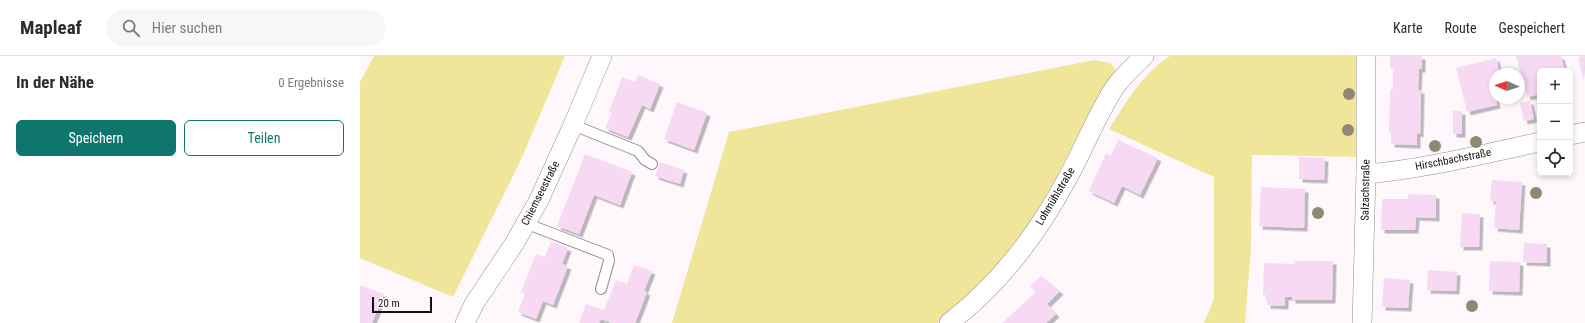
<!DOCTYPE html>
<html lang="de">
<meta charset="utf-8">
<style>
body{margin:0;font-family:"Roboto Condensed",sans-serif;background:#f7f7f7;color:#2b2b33}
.controls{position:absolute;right:12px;top:12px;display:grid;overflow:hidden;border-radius:6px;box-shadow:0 2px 6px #0003}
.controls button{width:36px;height:36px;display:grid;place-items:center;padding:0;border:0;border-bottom:1px solid #e1e1e2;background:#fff;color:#2b2b33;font:20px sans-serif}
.compass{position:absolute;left:1129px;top:12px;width:36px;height:36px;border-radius:50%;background:#fff;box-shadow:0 2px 6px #0003;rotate:273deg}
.scale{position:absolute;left:12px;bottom:10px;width:60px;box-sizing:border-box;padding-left:4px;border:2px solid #120d11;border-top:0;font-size:11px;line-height:14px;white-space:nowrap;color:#120d11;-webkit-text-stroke:3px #fff;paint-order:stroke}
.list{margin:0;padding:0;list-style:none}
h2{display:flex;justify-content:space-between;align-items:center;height:52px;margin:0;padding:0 16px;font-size:17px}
h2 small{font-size:13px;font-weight:400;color:#7c7c81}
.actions{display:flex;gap:8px;padding:12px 16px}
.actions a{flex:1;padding:9px 0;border:1px solid #0f766e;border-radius:6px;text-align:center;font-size:14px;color:#0f766e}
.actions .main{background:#0f766e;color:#fff}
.icon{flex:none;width:22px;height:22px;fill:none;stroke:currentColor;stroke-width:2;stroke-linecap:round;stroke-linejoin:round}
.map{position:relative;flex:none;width:1225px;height:267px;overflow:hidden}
header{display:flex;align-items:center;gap:24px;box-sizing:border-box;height:56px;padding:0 20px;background:#fff;border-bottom:1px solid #e1e1e2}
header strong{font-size:19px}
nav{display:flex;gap:22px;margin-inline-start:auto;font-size:14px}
.search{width:280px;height:36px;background:#f7f7f7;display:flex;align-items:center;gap:10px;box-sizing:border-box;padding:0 14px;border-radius:22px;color:#7c7c81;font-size:15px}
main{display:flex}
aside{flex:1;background:#fff}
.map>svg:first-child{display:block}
</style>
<header>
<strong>Mapleaf</strong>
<div class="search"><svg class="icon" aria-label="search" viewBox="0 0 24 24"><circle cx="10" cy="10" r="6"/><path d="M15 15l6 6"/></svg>Hier suchen</div>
<nav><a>Karte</a><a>Route</a><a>Gespeichert</a></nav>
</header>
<main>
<aside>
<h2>In der Nähe<small>0 Ergebnisse</small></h2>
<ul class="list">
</ul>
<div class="actions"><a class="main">Speichern</a><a>Teilen</a></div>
</aside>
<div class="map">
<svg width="1225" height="267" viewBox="0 0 1225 267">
<defs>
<filter id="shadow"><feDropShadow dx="3.5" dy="3.5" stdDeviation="0" flood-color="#0004"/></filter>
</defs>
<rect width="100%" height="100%" fill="#fef8fd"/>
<g fill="#f0e69a">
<path d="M14,0h191l-45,106 -67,135 -93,-39v-176z"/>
<path d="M810,0h189v101l-107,-2 -1,92 -6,76h-41l10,-24v-122l-105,-48c18,-28 33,-55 61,-73z"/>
<path d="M734,4l16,3 7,8 -16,20 -43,84 -43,73 -46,49 -32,26h-265l57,-191z"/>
</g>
<g fill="#f7d9f3" filter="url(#shadow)">
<path d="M1030,0h32v13h-3l-1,21h3l-1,44 -3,-1v12l-26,-1v-11h-2l1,-44h3v-20l-3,-1z"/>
<path d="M1156,0h45l4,15h-25v23l-13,3z"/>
<path d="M1224,0h1l-1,26 -6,-25z"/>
<path d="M1136,2l4,16h-5v17h-1l3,14 -30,7 -11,-44z"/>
<path d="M278,19l22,9 -10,25 -8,-4 -14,32 -23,-9 7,-15 -3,-1 13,-35 13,5z"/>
<path d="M1170,45l4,18 -10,2 -4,-18z"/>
<path d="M317,46l30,11 -13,37 -30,-11z"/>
<rect x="1093" y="55" width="9" height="23"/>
<path d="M758,84l40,18 -18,37 -18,-9 -8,17 -25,-12 17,-38 5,2z"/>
<path d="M225,98l47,18 -12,33 -26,-10 -15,39 -22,-8z"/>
<path d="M939,101l26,1 -1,22 -25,-1z"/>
<path d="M300,106l24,8 -4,14 -25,-8z"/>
<path d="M1132,124l30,2 -3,48 -25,-2 2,-27h-6z"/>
<path d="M901,131l44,2 -1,39 -45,-2z"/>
<path d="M1048,138l28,1v23l-20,-1 -1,13h-34l1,-31h26z"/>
<path d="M1102,157l18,1 -1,33h-19z"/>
<path d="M191,185l17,7 -6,16 6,2 -15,39 -10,-4 -7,18 -18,-7 7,-18 -4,-2 15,-38 9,3z"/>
<path d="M1164,187l23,1v19l-24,-1z"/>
<path d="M934,205h39l-1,39h-40v-3h-7v9l-18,-1v-10h-4l1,-32 30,1z"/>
<path d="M1130,205l30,1 -1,30 -30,-1z"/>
<path d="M274,209l18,6 -8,20 3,1 -12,31h-23l-11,-4 -2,4h-20l7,-19 18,6 12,-30 11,4z"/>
<path d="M1068,214l29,2 -1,19 -29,-1z"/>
<path d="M681,220l19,15 -13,13 9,10 -10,9h-44l34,-31 -6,-6z"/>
<path d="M1024,222l26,2 -2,28 -26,-1z"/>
<path d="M0,229l24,9 -12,29h-12z"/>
</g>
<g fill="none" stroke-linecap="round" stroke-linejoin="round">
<g stroke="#978995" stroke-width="12">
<g id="lane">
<path d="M213,69l65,26 7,9 7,4"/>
<path d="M165,167l83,32 1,6 -8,28"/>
</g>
</g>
<g stroke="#978995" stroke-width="20">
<g id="street">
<path d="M1210,79l15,-3"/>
<path d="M1006,118c59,-5 117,-20 174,-32"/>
<path d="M105,267l9,-19 40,-60 25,-44 34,-75 29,-69"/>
<path d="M589,267c51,-39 88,-88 118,-144 17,-30 29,-63 48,-92 8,-11 19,-21 29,-31"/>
<path d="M1002,267l4,-149v-118"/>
</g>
</g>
<use href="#lane" stroke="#fff" stroke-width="10"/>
<use href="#street" stroke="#fff" stroke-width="19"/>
</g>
<g fill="#8f8974">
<circle cx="989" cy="38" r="6"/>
<circle cx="988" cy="74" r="6"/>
<circle cx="1116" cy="86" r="6"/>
<circle cx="1075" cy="90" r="6"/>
<circle cx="1176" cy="137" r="6"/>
<circle cx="958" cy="157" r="6"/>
<circle cx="1112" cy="250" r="6"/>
</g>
<g text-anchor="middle" stroke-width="4" stroke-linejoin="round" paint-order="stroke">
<g font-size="11" fill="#120d11" stroke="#fff">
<text transform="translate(1093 103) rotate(-11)" y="4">Hirschbachstraße</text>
<text transform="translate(1005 134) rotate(-89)" y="4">Salzachstraße</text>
<text transform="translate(180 137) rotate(-63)" y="4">Chiemseestraße</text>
<text transform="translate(695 140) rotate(-59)" y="4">Lohmühlstraße</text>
</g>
</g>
</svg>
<div class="controls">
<button>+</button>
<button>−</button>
<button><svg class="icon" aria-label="locate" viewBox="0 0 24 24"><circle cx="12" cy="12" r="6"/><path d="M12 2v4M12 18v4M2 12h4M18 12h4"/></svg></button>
</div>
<svg class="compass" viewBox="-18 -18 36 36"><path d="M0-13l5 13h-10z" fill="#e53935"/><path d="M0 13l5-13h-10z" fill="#7c7c81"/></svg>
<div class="scale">20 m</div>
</div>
</main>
